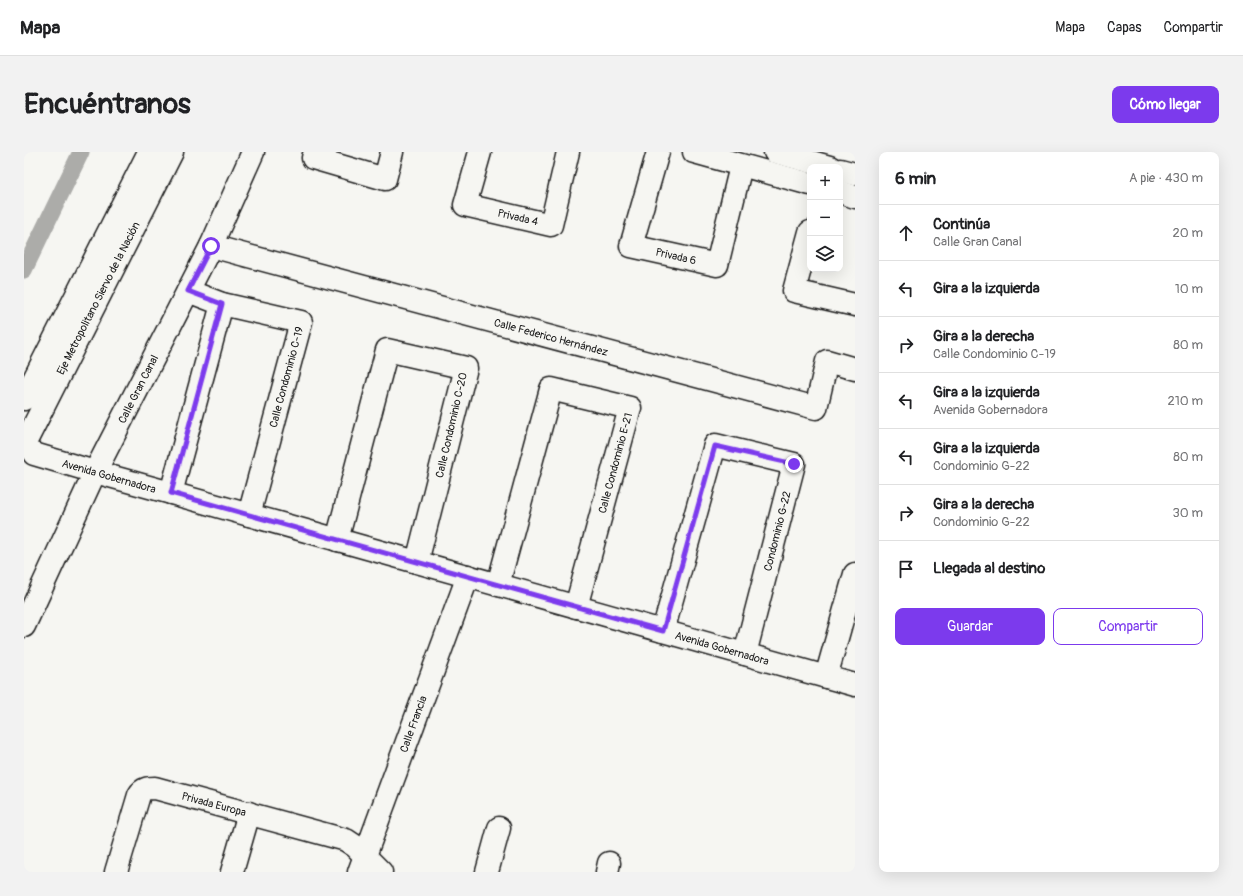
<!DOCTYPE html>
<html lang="es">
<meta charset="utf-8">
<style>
body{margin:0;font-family:Pangolin,sans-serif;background:#f2f2f2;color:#202124}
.controls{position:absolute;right:12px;top:12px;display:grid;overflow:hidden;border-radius:8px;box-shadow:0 4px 16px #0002}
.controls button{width:36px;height:36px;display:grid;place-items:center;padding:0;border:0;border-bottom:1px solid #e0e0e0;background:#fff;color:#202124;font:20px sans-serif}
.stop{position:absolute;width:12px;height:12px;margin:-9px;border:3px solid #7c3aed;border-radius:50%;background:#fff}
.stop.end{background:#7c3aed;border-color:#fff;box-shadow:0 1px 4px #0008}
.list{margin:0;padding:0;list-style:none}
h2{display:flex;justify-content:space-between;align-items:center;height:52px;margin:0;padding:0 16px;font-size:17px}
h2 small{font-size:13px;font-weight:400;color:#757577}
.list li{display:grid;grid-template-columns:26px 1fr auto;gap:12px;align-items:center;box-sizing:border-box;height:56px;padding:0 16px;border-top:1px solid #e0e0e0}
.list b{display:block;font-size:15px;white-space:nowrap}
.list p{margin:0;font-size:13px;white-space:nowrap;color:#757577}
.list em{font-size:13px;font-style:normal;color:#757577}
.actions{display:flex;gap:8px;padding:12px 16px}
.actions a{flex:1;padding:9px 0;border:1px solid #7c3aed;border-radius:8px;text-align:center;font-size:14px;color:#7c3aed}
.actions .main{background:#7c3aed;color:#fff}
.icon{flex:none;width:22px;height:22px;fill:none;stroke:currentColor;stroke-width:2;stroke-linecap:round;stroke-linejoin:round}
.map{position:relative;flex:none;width:831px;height:720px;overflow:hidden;border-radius:8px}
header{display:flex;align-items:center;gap:24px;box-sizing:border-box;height:56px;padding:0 20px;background:#fff;border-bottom:1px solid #e0e0e0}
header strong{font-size:19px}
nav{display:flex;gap:22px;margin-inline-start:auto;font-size:14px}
.intro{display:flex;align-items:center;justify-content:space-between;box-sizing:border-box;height:96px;padding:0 24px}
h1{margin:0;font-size:28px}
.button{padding:10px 18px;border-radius:8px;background:#7c3aed;color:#fff;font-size:14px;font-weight:700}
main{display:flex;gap:24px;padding:0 24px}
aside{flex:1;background:#fff;border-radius:8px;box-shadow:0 4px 16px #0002}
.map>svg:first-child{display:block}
</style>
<header>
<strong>Mapa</strong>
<nav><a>Mapa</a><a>Capas</a><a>Compartir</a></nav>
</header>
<div class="intro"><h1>Encuéntranos</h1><a class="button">Cómo llegar</a></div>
<main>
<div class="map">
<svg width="831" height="720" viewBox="0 0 831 720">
<rect width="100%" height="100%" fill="#f6f6f2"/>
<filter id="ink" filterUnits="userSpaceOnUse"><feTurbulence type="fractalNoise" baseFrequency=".025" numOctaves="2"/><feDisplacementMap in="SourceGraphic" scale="8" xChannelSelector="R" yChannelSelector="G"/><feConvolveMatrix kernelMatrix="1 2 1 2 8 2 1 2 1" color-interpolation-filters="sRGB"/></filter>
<g filter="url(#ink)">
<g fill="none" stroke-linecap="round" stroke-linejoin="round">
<path stroke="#acaca9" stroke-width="17" d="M0,118l57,-118"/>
<g stroke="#1c1c1c" stroke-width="25">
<g id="minor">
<path d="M291,0l-2,6 72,21 7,-27"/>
<path d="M456,0l-15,53 86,20 17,-73"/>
<path d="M634,0l-27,94 86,19 24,-99"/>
<path d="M670,0l116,32"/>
<path d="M751,0l55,15"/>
<path d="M816,18l15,4"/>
<path d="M816,40l15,5"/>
<path d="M786,80l-16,59 61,14"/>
<path d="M187,94l605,162 11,-47 28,8"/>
<path d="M164,139l34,13 79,18 -52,193"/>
<path d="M10,302l61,18 76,21 684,192"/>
<path d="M147,341l51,-189"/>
<path d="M313,388l50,-190 79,18 -49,194"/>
<path d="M474,433l53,-196 79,19 -54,199"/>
<path d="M0,474l71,-154 116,-226 42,-94"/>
<path d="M639,479l52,-186 79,19 -49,190"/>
<path d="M802,525l29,-103"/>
<path d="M92,720l23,-77c4,-7 9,-7 16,-7l191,52 9,6 26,26"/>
<path d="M208,720l17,-59"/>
<path d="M335,720l109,-296"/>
<path d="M463,720l12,-44"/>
<path d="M583,720l2,-9"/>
</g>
</g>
<g stroke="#1c1c1c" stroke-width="25">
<g id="highway">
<path d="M0,247l125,-247"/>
<path d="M0,293l148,-293"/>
</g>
</g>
<use href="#minor" stroke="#f6f6f2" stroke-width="22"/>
<use href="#highway" stroke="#f6f6f2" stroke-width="22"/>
</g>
</g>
<g fill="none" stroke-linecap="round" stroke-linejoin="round" filter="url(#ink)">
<path stroke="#7c3aed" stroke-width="5" d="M187,94l-23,45 34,13 -51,189 492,138 52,-185 79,18"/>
</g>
<g text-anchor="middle" stroke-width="3" stroke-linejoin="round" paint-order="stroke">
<g font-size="11" fill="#1c1c1c" stroke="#f6f6f2">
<text transform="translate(494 65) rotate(13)" y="4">Privada 4</text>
<text transform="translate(652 104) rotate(13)" y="4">Privada 6</text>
<text transform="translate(74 146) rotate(-63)" y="4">Eje Metropolitano Siervo de la Nación</text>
<text transform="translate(527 185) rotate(15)" y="4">Calle Federico Hernández</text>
<text transform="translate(262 225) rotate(-75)" y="4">Calle Condominio C-19</text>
<text transform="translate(114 237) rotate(-63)" y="4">Calle Gran Canal</text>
<text transform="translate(427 273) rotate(-77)" y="4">Calle Condominio C-20</text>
<text transform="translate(591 311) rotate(-75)" y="4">Calle Condominio E-21</text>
<text transform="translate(85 324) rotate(16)" y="4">Avenida Gobernadora</text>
<text transform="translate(753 379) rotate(-76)" y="4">Condominio G-22</text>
<text transform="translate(698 496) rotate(16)" y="4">Avenida Gobernadora</text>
<text transform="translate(389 572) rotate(-70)" y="4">Calle Francia</text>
<text transform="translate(190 652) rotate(15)" y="4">Privada Europa</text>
</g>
</g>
</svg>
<div class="controls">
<button>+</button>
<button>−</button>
<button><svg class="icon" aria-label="layers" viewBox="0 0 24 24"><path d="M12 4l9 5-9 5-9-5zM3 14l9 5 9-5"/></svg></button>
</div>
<div class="stop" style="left:187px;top:94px"></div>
<div class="stop end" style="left:770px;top:312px"></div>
</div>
<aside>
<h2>6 min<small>A pie · 430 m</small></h2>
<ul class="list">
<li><svg class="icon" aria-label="ahead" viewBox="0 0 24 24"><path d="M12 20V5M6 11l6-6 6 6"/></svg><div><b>Continúa</b><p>Calle Gran Canal</p></div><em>20 m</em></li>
<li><svg class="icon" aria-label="left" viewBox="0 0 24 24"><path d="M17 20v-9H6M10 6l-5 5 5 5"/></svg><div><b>Gira a la izquierda</b></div><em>10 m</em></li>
<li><svg class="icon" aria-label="right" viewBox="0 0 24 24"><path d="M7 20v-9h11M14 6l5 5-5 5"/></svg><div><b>Gira a la derecha</b><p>Calle Condominio C-19</p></div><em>80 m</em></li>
<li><svg class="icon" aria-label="left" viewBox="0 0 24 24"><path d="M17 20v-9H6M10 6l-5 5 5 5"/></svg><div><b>Gira a la izquierda</b><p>Avenida Gobernadora</p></div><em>210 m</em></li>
<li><svg class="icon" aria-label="left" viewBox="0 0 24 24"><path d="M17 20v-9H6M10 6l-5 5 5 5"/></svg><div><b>Gira a la izquierda</b><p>Condominio G-22</p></div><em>80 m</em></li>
<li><svg class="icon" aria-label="right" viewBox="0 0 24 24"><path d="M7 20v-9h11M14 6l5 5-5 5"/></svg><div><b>Gira a la derecha</b><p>Condominio G-22</p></div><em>30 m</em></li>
<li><svg class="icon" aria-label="arrive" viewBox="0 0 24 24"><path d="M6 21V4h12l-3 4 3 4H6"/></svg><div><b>Llegada al destino</b></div></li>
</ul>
<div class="actions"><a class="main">Guardar</a><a>Compartir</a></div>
</aside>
</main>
